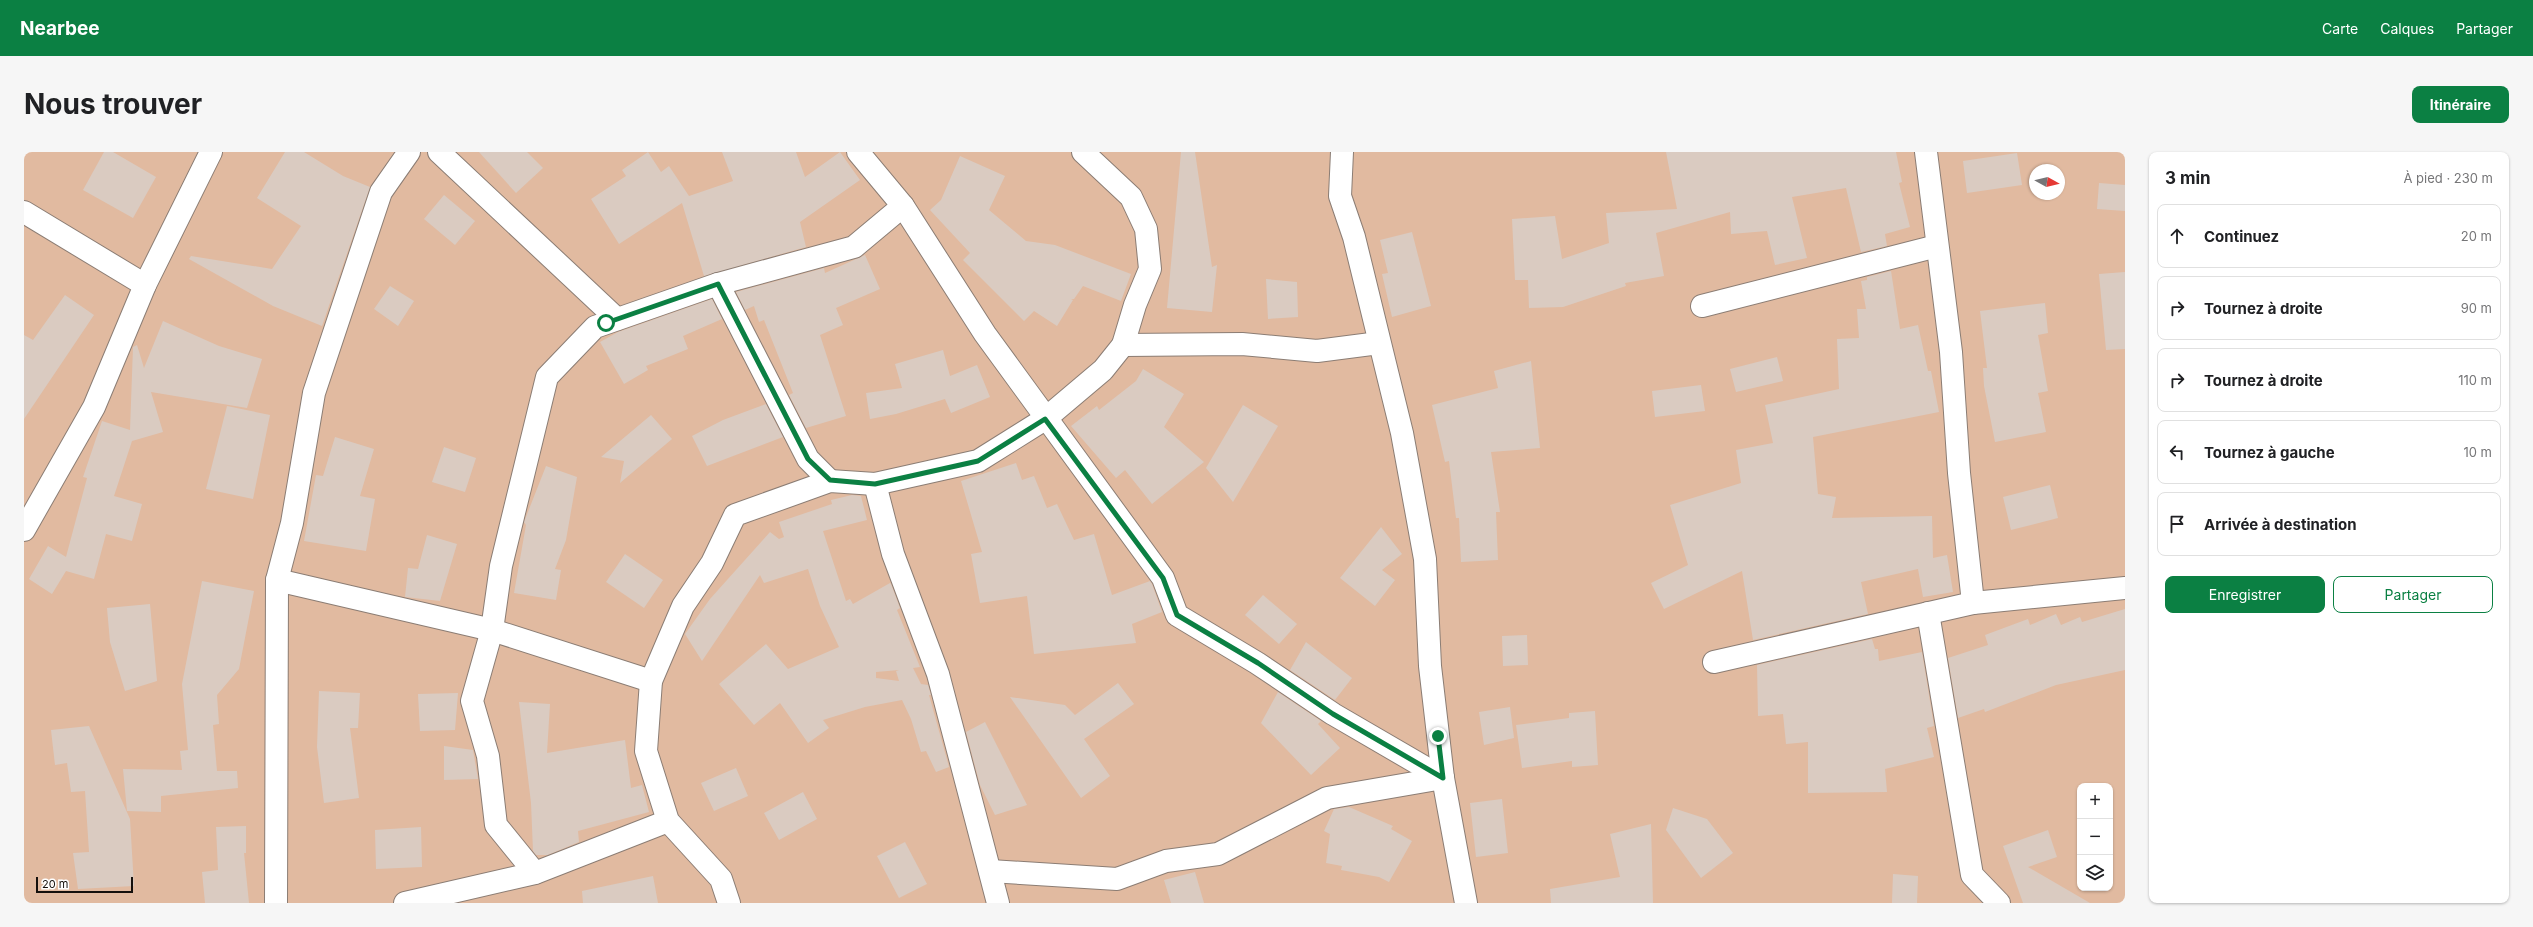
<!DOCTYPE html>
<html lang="fr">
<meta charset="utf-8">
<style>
body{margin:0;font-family:Inter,sans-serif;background:#f6f6f6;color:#202124}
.controls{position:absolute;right:12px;bottom:12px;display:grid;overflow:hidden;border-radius:8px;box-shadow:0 1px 3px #0004}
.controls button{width:36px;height:36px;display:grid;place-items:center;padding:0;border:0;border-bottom:1px solid #e0e0e0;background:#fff;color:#202124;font:20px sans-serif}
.compass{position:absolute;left:2005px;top:12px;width:36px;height:36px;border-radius:50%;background:#fff;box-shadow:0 1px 3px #0004;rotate:98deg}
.scale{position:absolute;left:12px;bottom:10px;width:97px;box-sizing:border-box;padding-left:4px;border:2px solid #15100c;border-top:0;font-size:11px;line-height:14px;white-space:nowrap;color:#15100c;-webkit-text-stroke:3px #fff;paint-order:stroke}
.stop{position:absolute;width:12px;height:12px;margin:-9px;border:3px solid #0b8043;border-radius:50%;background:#fff}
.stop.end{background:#0b8043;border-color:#fff;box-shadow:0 1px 4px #0008}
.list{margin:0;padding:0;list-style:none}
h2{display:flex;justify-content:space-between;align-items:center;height:52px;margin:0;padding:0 16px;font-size:17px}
h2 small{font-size:13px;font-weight:400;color:#757577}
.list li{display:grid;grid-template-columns:26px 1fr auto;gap:12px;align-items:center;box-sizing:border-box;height:64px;margin:0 8px 8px;padding:0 8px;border:1px solid #e0e0e0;border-radius:8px}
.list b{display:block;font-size:15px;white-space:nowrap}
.list em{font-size:13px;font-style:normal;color:#757577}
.actions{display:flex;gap:8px;padding:12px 16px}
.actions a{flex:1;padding:9px 0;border:1px solid #0b8043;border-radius:8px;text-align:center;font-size:14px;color:#0b8043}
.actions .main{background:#0b8043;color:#fff}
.icon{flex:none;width:22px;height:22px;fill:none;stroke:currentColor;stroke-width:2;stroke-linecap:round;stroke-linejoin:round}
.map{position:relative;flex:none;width:2101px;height:751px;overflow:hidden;border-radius:8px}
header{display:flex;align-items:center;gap:24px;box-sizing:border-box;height:56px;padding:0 20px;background:#0b8043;color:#fff}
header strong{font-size:19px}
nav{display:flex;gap:22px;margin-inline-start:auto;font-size:14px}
.intro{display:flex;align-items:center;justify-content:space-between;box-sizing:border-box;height:96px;padding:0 24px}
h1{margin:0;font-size:28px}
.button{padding:10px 18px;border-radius:8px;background:#0b8043;color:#fff;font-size:14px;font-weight:700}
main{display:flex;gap:24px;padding:0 24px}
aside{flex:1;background:#fff;border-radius:8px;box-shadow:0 1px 3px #0004}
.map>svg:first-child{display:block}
</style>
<header>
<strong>Nearbee</strong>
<nav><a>Carte</a><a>Calques</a><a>Partager</a></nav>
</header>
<div class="intro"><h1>Nous trouver</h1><a class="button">Itinéraire</a></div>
<main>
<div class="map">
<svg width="2101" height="751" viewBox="0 0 2101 751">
<rect width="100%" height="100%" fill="#fdf1e9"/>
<path fill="#e1baa0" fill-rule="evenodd" d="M0,0h2101v751h-2101zM2011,18h24v24h-24zM2056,634h30v102h-30z"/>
<g fill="#dacbc1" fill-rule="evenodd">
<path d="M80,0h9l43,25 -23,41 -50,-28z"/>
<path d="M261,0h19l39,24 27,11 -48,139 -49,-20 -84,-47 2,-3 81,13 29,-43 -44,-28z"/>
<path d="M455,0h48l16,16 -27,25z"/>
<path d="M624,0l13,20 8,-6 20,30 44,-15 -11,-29h74l9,25 35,-25 20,28 -60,42 6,25 -102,29 -22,-73 -63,41 -28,-45 35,-23 -4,-6z"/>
<path d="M1157,0h14l17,115 5,-2 -5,47 -45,-4z"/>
<path d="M1642,0h230l6,30 -3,1 11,44 -25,7 2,12 -26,6 -15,-64 -54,9 15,61 -32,7 -8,-34 -36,3 -1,-22 -74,21 8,43 -39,7 1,3 -63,21 -34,1 -1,-28h-13l-3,-61 43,-3 7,43 47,-16 -3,-30 71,-4z"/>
<path d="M1993,1l5,32 -55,8 -4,-32z"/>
<path d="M936,4l45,20 -16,34 37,31 29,4 76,29 -10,27 -38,-15 -9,13h-3l2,1 -16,26 -23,-15 -10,10 -61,-61 7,-7 -40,-43 11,-10z"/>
<path d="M2075,31l26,2v26l-28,-2z"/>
<path d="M420,43l31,26 -20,24 -31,-26z"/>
<path d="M1388,80l19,74 -39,11 -10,-43 6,-1 -8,-33z"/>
<path d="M841,103l15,34 -44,19 7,17 -23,10 26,81 -40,12 -17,-33 4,-2 -29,-73 -5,2 -5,-16 -9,4 -9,-18 88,-24 1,5z"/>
<path d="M1867,119l9,58 18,-4 10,46h3l8,41 -126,25 5,57 18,3 -4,21 100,-2 1,42 14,-3 6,37 -30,5 -5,-28 -57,13 7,32 -115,26 -11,-69 -78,38 -13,-26 37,-18 -18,-60 71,-22 -5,-33 37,-7 -8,-38 74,-16 -2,-50 22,-1 -2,-29h9l-5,-28 6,-1v-3z"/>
<path d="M2101,120v77l-19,1 -7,-76z"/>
<path d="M1242,127l31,3 1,35 -30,2z"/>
<path d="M366,134l24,15 -16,25 -24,-17z"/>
<path d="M41,143l29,20 -70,104v-84l9,5z"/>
<path d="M688,147l10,20 -39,17 5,13 -42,17 2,4 -24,14 -24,-42 18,-10z"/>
<path d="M2021,151l3,30 -10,2 10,56 -10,2 8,39 -51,10 -11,-56 -1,-18h4l-7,-57z"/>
<path d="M139,169l56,25 43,13 -15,49 -96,-16 12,40 -31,9 -18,55 28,8 -10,37 -26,-7 -12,45 -28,-8 -14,23 -23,-15 19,-33 18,11 21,-79 -4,-1 19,-56 28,9 3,-83 4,-2 7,23z"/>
<path d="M919,198l7,26 27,-11 13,32 -39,16 -6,-14 -49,15 -26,5 -4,-26 36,-5 -7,-24z"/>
<path d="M1753,205l6,24 -47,11 -6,-23z"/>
<path d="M1507,209l9,87 -49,4 9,60h-4l2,48 -37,2 -2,-44h-3l-7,-57 -4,1 -13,-57 66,-17 -4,-17z"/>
<path d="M1119,217l41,25 -20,33 40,35 -52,42 -27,-34 -9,8 -45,-52 26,-20 2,4 37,-29z"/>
<path d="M1677,233l4,26 -50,6 -3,-26z"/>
<path d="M742,252l17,33 -76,29 -15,-30 31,-16z"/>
<path d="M1219,253l35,21 -45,76 -27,-34z"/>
<path d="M203,254l43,9 -17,84 -47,-10z"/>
<path d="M627,263l21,24 -52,44 4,-22 -23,-4z"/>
<path d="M311,285l39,12 -14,47 15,3 -9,52 -62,-10 12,-66 7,1z"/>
<path d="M420,295l32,11 -11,34 -33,-10z"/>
<path d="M992,311l6,17 12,-4 13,32 10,-4 17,36 20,-6 18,61 38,-14 2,3 10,28 -30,12 4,19 -102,11 -7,-58 -47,7 -9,-49 11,-2 -21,-71z"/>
<path d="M522,314l31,11 -11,63 -11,29 6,1 -5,30 -42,-7 12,-68 -2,-3z"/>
<path d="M2026,333l8,33 -47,12 -8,-33z"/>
<path d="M828,343l9,1 6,24 -44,11 23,70 4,-2 3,5 37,-21 1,1 9,24 -3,2 23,57 -7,1 8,16 7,1 3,10h-2l20,72 -13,5 -10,-21 -5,1 -10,-33 -9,-19 -37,7 -42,13 6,8 -21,15 -28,-40 -26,22 -35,-41 47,-40 22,25 51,-22 -19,-41 -12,-37 -44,14 -4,-8 -58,86 -17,-27 25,-35 60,-67 9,7 5,-2 -5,-15 53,-18 -1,-4zM875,518l-3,1 3,10 -23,-3v-6z"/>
<path d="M1357,375l21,27 -20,16 13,10 -20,26 -35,-28z"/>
<path d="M403,383l30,9 -17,57 -35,-4 3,-29 10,1z"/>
<path d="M601,402l38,26 -19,28 -38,-26z"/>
<path d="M178,429l52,10 -15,78 -22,26 2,29 -6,1 4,46h20l1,17 -77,8v16l-34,-1 -4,-42 59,1 -2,-19 8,-1 -6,-66z"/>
<path d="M1239,443l34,29 -18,20 -34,-29z"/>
<path d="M126,452l7,77 -32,10 -15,-49 -3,-34z"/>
<path d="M2101,457v61l-69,15 -71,27 -1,-3 -26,9 -10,-60 40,-13 -3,-10 43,-16 2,6 26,-11 5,11 19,-8 2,5z"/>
<path d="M1503,483l1,30 -25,1 -1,-30z"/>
<path d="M1848,487l3,10h3l1,12 43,-9 12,74 -7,2 7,29 -49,12 2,23 -79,1v-51l-22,2 -3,-30 -25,2 -1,-51z"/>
<path d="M1282,490l46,36 -17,22 -45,-30z"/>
<path d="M1094,531l16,21 -50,35 26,37 -29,22 -71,-101 55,8 10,10z"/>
<path d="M295,539l41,2 -2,35h-8l9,70 -35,5 -7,-56z"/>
<path d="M1254,540l43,29 -3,3 22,24 -29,27 -50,-52z"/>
<path d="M434,541l-3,37 -35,1 -2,-37z"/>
<path d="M495,550l31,2 -3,49 78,-13 6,48 11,-3 7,27 -71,19 1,11 -31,13h-12l-3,-4 -2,-48z"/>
<path d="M1486,555l4,31 -30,7 -5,-33z"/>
<path d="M1571,559l3,54 -26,2v-6l-50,7 -6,-43 53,-7v-5z"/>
<path d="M961,570l42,83 -32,10 -15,-30 -14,-53z"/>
<path d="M65,574l41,93 4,67 -56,3 -5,-36 16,-1 -4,-61 -14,1 -4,-29 -12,2 -4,-35z"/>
<path d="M420,594l29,4 5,29 -34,1z"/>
<path d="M712,616l12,28 -34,15 -13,-28z"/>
<path d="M779,640l14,27 -38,21 -15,-27z"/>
<path d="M1478,647l6,54 -32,4 -6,-54z"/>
<path d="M1325,655l44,19 -2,3 21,12 -23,41 -10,-5 -38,-7 1,-4 -16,-3 4,-29 -6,-3 10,-22z"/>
<path d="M1649,656l34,11 26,34 -32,25 -35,-48z"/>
<path d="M1627,672l2,79h-102l-1,-14 70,-12 -10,-43z"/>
<path d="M222,674v27h-2l5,50h-44l-3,-31 16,-2 -2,-43z"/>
<path d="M397,675l1,40 -46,2 -1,-39z"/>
<path d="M2024,678l9,27 -29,10 62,36h-67l-20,-57z"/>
<path d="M881,690l22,42 -28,14 -22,-42z"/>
<path d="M1171,720l9,31h-33l-7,-23z"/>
<path d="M1869,722l25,2 -1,27h-25z"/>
<path d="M629,724l5,27h-75l-1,-12z"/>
</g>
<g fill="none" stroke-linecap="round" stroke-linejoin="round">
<g stroke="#8b7d74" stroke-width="24">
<g id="minor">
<path d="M415,0l178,167"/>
<path d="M834,0l45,54 82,128 178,244 14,37 80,48 76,51 110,64"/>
<path d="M1318,0l-2,44 14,41 48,196 23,126 5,107 13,112 23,125"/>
<path d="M1902,0l25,200 8,121 14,130"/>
<path d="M0,60l121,73"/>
<path d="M694,132l90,175 22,22"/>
<path d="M1678,154l235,-60"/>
<path d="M1099,193l119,-1 75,7 62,-8"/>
<path d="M851,332l18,70 45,120 60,229"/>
<path d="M0,378l70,-123 51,-122 66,-133"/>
<path d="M253,428l215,50 159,51"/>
<path d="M1904,461l44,262 27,28"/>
<path d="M1690,510l259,-59 152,-15"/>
<path d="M966,719l127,8 49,-18 52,-7 109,-56 116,-20"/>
<path d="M511,721l-39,-48 -8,-69 -16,-55 20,-71 9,-64 46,-189 48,-50 123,-43 136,-37 49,-41"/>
<path d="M252,751l1,-323 15,-57 22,-130 67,-201 28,-40"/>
<path d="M381,751l130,-30 133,-52"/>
<path d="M705,751l-8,-24 -53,-58 -22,-70 5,-70 32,-75 29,-43 23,-48 95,-34 45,3 103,-23 67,-42 58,-49 20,-25 12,-40 15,-36 -4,-40 -15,-32 -48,-45"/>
</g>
</g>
<use href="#minor" stroke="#fff" stroke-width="22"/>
</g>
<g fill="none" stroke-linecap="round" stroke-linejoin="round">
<path stroke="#0b8043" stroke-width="5" d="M582,171l112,-39 90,175 22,21 45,4 103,-23 67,-42 118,159 14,37 81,48 75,51 110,64 -5,-42"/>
</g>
</svg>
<div class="controls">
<button>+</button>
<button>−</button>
<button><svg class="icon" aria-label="layers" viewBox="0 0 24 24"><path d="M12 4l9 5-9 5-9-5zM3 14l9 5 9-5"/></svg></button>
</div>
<svg class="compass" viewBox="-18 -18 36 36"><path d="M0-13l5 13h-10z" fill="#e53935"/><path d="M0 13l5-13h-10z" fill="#757577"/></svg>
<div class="scale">20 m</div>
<div class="stop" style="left:582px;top:171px"></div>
<div class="stop end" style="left:1414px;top:584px"></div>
</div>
<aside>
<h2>3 min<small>À pied · 230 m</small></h2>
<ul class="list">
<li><svg class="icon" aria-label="ahead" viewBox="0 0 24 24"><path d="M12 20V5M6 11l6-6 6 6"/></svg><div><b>Continuez</b></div><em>20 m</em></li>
<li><svg class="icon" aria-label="right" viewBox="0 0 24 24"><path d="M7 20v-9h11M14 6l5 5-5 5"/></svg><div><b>Tournez à droite</b></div><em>90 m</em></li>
<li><svg class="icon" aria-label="right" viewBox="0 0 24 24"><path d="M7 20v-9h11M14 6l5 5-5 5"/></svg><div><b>Tournez à droite</b></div><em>110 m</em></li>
<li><svg class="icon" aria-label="left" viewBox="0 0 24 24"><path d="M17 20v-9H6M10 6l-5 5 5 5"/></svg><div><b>Tournez à gauche</b></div><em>10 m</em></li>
<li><svg class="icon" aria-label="arrive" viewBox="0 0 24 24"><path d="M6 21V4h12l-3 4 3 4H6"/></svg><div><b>Arrivée à destination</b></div></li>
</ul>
<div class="actions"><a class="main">Enregistrer</a><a>Partager</a></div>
</aside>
</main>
